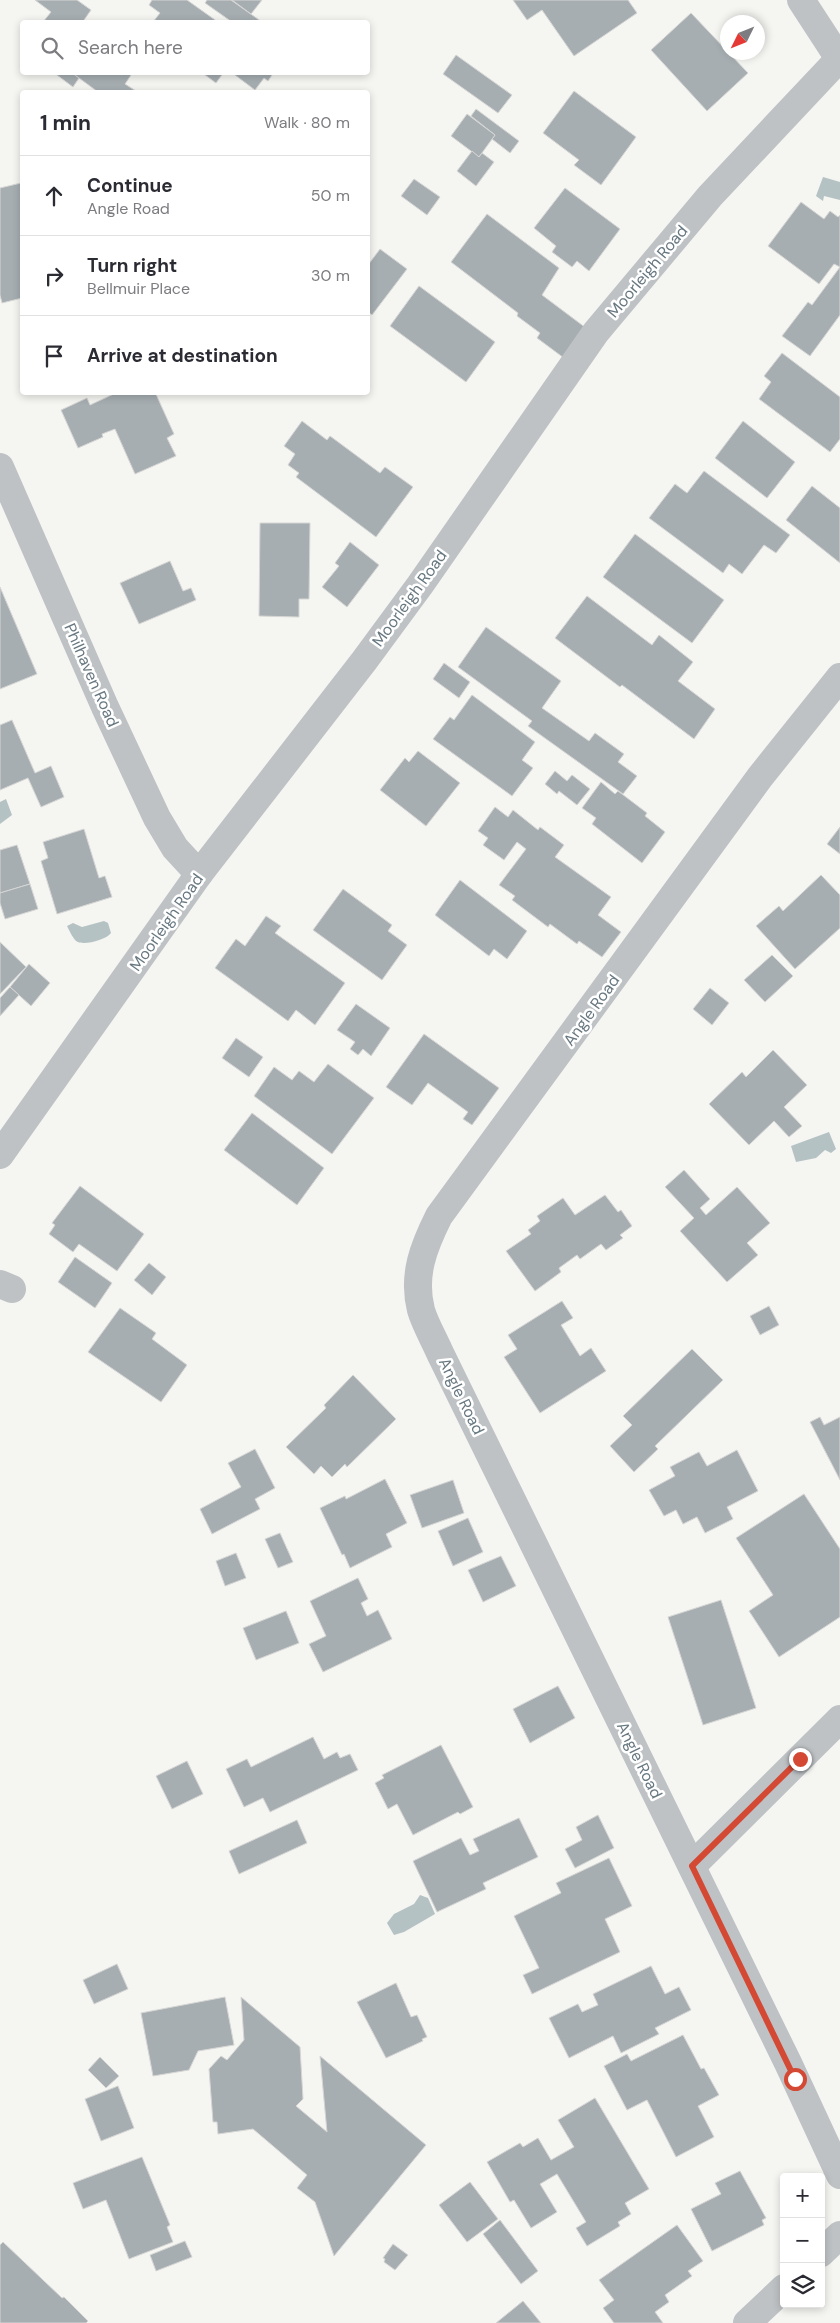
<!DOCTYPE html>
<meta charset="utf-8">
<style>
body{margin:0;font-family:"DM Sans",sans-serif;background:#f2f2f3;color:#2b2b33}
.controls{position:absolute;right:15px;bottom:15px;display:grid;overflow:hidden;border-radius:5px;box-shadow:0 2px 8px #0003}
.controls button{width:45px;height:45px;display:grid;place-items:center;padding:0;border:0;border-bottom:1px solid #e1e1e2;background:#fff;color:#2b2b33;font:25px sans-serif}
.compass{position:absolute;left:720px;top:15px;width:45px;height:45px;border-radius:50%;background:#fff;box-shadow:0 2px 8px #0003;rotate:227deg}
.stop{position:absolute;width:15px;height:15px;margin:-11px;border:4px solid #d34934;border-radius:50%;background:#fff}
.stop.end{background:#d34934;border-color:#fff;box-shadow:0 1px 5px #0008}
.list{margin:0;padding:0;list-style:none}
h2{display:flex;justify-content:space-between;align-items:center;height:65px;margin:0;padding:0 20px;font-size:21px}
h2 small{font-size:16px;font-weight:400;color:#7c7c81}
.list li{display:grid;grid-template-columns:32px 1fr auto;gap:15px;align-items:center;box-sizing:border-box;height:80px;padding:0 20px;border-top:1px solid #e1e1e2}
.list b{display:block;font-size:19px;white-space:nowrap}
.list p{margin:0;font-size:16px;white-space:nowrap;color:#7c7c81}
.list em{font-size:16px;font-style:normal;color:#7c7c81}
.icon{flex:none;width:28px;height:28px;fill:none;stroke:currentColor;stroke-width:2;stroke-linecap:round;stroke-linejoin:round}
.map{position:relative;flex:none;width:840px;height:2323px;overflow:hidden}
.search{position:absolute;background:#fff;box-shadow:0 2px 8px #0003;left:20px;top:20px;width:350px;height:55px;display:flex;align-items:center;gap:12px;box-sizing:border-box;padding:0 18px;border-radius:5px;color:#7c7c81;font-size:19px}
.panel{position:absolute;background:#fff;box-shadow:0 2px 8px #0003;left:20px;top:90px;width:350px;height:305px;border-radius:5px}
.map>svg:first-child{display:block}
</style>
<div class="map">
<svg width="840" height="2323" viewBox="0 0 840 2323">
<rect width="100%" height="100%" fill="#f5f5f2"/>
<g fill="#b5c2c4">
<path d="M823,177l17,5v18l-16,-4 -1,5 -7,-5z"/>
<path d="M6,799l6,16 -12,9v-22z"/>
<path d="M104,921l4,2 3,10c-5,7 -26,12 -33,9 -4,-1 -9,-12 -11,-16l6,-3 9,4z"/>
<path d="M829,1132l7,17 -5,4 -6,-3 -9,8 -20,4 -5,-16z"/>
<path d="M420,1895l8,3 7,16 -31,18 -10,3 -7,-12 7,-9 20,-10z"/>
</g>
<g fill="#a6aeb2" stroke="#d6d6d4">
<path d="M35,0h42l14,10 -7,10 3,2h-44l8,-10z"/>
<path d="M152,0h35l31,22h-65l7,-9 -11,-8z"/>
<path d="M207,0h24l31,22h-30l-27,-19z"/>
<path d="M232,0h30l-11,14z"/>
<path d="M513,0h115l9,13 -63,43 -32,-46 -15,10z"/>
<path d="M691,13l57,60 -41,38 -56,-61z"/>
<path d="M456,55l56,40 -14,18 -55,-39z"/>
<path d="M53,72h18l8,6 -6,9z"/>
<path d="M71,72h62l-8,12 11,7 -38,1z"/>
<path d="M201,72h23l-8,11z"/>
<path d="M231,72h43l-6,9 -4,-3 -9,12z"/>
<path d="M574,91l62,46 -35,48 -27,-20 5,-5 -36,-27z"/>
<path d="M476,109l43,32 -9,12 -18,-14 3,-4 -24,-19z"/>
<path d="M467,114l28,21 -16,22 -28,-21z"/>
<path d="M472,151l7,6 3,-4 12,9 -18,24 -19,-15z"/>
<path d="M414,179l26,18 -13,18 -26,-19z"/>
<path d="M21,183l1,115 -20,5 -2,-8v-107z"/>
<path d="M565,188l55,41 -31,42 -12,-10 -5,6 -20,-15 4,-6 -22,-18z"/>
<path d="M801,202l23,17 6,-8 8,6 2,-2v52l-6,-3 -15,20 -51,-38z"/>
<path d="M487,214l72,54 -17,27 48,36 -22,30 -31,-23 3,-5 -23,-17 1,-3 -67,-51z"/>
<path d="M380,249l27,20 -35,46 -4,-3v-47z"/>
<path d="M840,267v48l-30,41 -28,-20 26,-34 4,3z"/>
<path d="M419,286l76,56 -29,40 -76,-56z"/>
<path d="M782,353l58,44v42l-10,13 -71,-53 12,-17 -7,-6z"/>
<path d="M118,392h37l19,42 -7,4 9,18 -41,18 -20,-45 -13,5 1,3 -25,11 -17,-38 26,-12 3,7z"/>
<path d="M302,421l25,19 3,-4 50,37 5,-6 28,20 -37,50 -80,-60 3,-4 -11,-8 7,-11 -11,-8z"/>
<path d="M743,421l52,41 -28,36 -52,-40z"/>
<path d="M704,471l86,64 -14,18 -12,-8 -22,29 -13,-10 -6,9 -74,-55 26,-34 12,9z"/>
<path d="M812,486l28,22v55l-54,-43z"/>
<path d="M260,523h50l-1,76h-10v18l-40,-1z"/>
<path d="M635,534l89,66 -32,43 -89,-66z"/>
<path d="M350,542l29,23 -32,42 -25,-20 17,-21 -4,-3z"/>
<path d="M170,561l13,30 8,-3 5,12 -57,24 -19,-41z"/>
<path d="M0,587l37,87 -37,15z"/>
<path d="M587,596l65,49 7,-10 34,27 -15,19 37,28 -21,30 -72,-54 -2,2 -65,-49z"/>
<path d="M486,627l75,54 -19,27 47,33 6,-8 29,21 -6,8 19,14 -14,18 -95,-68 4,-5 -74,-54z"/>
<path d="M444,663l26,19 -11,16 -26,-19z"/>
<path d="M472,695l63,47 -13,18 11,8 -21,28 -79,-57 17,-22 4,3z"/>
<path d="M12,720l23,53 16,-7 13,31 -23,10 -13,-29 -28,12v-65z"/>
<path d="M418,751l42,32 -34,43 -46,-36 25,-32 4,4z"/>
<path d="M555,771l12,10 5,-6 18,14 -13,16 -18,-14 -2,3 -12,-10z"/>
<path d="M601,782l14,12 3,-3 29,22 -2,3 20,16 -23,31 -50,-39 4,-6 -14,-10z"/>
<path d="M495,807l13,10 5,-7 25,20 2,-3 24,18 -9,12 56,40 -13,18 23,17 -19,25 -23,-16 -2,3 -27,-20 -2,3 -36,-27 3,-4 -16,-11 27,-36 -9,-7 -13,18 -21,-15 5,-7 -10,-7z"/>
<path d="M840,827v27l-13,-10z"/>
<path d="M84,829l15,49 6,-2 7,21 -55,17 -16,-53 7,-3 -5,-16z"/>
<path d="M17,845l13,39 -30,9v-43z"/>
<path d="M821,875l19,20v33l-45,41 -39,-43 23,-20 4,5z"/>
<path d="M460,880l67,51 -20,28 -13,-10 -5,7 -54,-41z"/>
<path d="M30,884l8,25 -33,10 -5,-16v-10z"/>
<path d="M343,889l49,36 -4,6 19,14 -25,35 -69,-50z"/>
<path d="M266,916l15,10 -6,7 70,50 -30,42 -19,-15 -8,11 -73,-53 21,-29 9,7z"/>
<path d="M0,942l26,25 -26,27z"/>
<path d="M772,955l21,21 -28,26 -21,-22z"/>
<path d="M29,964l21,19 -19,23 -21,-19z"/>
<path d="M10,987l9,8 -19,21v-18z"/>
<path d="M710,988l19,15 -17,22 -19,-16z"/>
<path d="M356,1004l34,24 -19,28 -8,-7 -5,6 -8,-6 5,-7 -18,-12z"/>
<path d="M424,1034l75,54 -27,37 -9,-6 5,-7 -40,-29 -16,22 -26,-18z"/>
<path d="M236,1038l27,19 -14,20 -27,-19z"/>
<path d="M773,1050l34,35 -23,22 18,19 -13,11 -15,-16 -25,24 -40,-41 33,-32 4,5z"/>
<path d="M328,1064l46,34 -42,56 -78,-58 20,-29 18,13 7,-9 15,11z"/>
<path d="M252,1113l72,55 -27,37 -73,-55z"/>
<path d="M684,1170l26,29 -10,9 6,7 31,-28 33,36 -23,20 11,12 -31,27 -47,-51 14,-13 -29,-31z"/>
<path d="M80,1186l64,48 -27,37 -38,-27 -6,8 -24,-18 6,-9 -3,-2z"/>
<path d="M605,1195l13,17 3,-2 11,16 -12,9 3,3 -17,12 -5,-6 -21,15 -3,-4 -18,13 2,4 -26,19 -29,-40 25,-17 -3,-4 12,-9 -3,-5 26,-18 12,17z"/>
<path d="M75,1257l37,26 -17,25 -37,-26z"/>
<path d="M149,1263l17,14 -14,18 -18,-15z"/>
<path d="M562,1301l11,17 -12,7 19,31 11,-8 15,23 -66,42 -36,-56 13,-8 -9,-14z"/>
<path d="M769,1306l10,19 -19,10 -10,-19z"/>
<path d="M120,1308l36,25 -4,6 35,26 -26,37 -73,-50z"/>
<path d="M692,1349l31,31 -68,66 3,3 -24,23 -24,-26 22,-21 -9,-9z"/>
<path d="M353,1375l43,44 -49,48 -2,-3 -13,13 -11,-11 -7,8 -28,-27 40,-39 -2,-3z"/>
<path d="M820,1417l4,8 16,-8v63l-30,-58z"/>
<path d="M255,1449l20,39 -20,11 5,10 -48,25 -12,-25 41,-22 -13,-24z"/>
<path d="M737,1450l21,41 -31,16 6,12 -28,14 -8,-16 -14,7 -7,-14 -12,6 -15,-26 26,-14 -5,-9 29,-15 8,14z"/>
<path d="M385,1479l22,44 -21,11 6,13 -42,21 -6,-14 -2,1 -22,-47 25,-12 1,3z"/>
<path d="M453,1480l11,33 -42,15 -12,-33z"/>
<path d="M804,1494l36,55v68l-61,40 -30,-46 24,-16 -37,-57z"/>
<path d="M468,1518l15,34 -30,14 -15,-35z"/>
<path d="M280,1533l13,29 -15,6 -13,-29z"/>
<path d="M236,1553l10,25 -21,8 -9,-25z"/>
<path d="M501,1556l15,30 -33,16 -15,-32z"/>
<path d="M358,1578l10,21 -7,4 6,13 11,-6 14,29 -69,33 -14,-28 17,-8 -16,-35z"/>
<path d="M721,1600l35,108 -53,17 -35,-108z"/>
<path d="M286,1611l13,32 -43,17 -13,-32z"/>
<path d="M558,1686l17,32 -45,25 -17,-34z"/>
<path d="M313,1737l11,22 13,-7 3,6 10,-4 8,16 -88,42 -7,-14 -19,9 -18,-38 21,-10 4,8z"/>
<path d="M441,1745l32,62 -13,7 -2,-2 -45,23 -16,-31 -9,5 -13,-26 9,-5 -2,-3z"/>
<path d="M187,1761l16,33 -31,15 -16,-33z"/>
<path d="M598,1815l16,33 -39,20 -10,-19 17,-9 -6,-13z"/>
<path d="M519,1818l19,39 -55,26 3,6 -49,23 -24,-51 48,-23 9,17 9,-4 -6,-12z"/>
<path d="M297,1820l10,23 -68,31 -10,-23z"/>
<path d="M609,1858l23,48 -27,13 15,33 -88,42 -9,-19 16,-7 -25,-52 47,-23 -5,-10z"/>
<path d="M117,1964l11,25 -34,15 -11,-24z"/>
<path d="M651,1966l14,28 14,-7 12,23 -36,18 4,6 -38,19 -8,-17 -44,22 -20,-40 29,-14 4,8 16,-7 -5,-11z"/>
<path d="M396,1983l15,34 6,-2 10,22 -5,2 1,2 -37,17 -29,-56z"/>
<path d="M225,1997l9,48 -36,6 -9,19 -36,6 -12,-63z"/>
<path d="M241,1997l59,50 3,52 -7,7 31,26 -7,-76 106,89 -92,111 -19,-54 -18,-14 10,-13 -54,-46 -35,5 -1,-12h-4l-4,-53 12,-13 6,4 17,-20z"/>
<path d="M683,2035l18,34 3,-1 15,27 -21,11 16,31 -38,20 -29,-57 -20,10 -23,-44 23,-12 4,7z"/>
<path d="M100,2057l19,19 -13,12 -18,-18z"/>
<path d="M118,2086l16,42 -33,13 -16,-42z"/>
<path d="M595,2098l54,91 -24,14 6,11 -13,8 2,4 -33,20 -11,-18 10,-6 -29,-48 -17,10 17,28 -26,16 -17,-28 -4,2 -23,-40 33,-19 3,4 15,-9 13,22 23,-13 -16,-27z"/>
<path d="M142,2157l28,68 -3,2 6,15 -44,17 -23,-59 -23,9 -10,-26z"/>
<path d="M740,2171l26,47 -4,2 2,5 -52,26 -21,-42 30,-15 -6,-11z"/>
<path d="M470,2182l28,37 -31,23 -28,-37z"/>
<path d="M500,2220l38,51 -17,13 -38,-50z"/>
<path d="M677,2225l26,36 -15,10 4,5 -27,19 4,7 -14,10 8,11h-49l-11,-15 11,-8 -15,-20z"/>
<path d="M185,2241l7,16 -36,14 -6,-16z"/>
<path d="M3,2242l59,56 2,-1 24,24 -2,2h-86v-78z"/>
<path d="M393,2244l15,11 -13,15 -11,-8 1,-3 -2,-1z"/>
<path d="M523,2301l18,22h-45z"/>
</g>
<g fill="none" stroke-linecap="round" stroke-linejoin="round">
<g stroke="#bec2c5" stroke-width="28">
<path d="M801,0l39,60"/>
<path d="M0,467l105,240 52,111 18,30 24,26"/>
<path d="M840,677l-80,100 -321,439c-15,30 -27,59 -18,94 4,14 13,29 19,43l348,710 52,112"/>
<path d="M0,1155l199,-281 165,-213 56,-76 176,-253 114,-136 129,-137"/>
<path d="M0,1284l12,5"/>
<path d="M692,1866l148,-147"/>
<path d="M821,2253l19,-18"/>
<path d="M747,2323l37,-35"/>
</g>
</g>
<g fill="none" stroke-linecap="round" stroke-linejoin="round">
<path stroke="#d34934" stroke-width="6" d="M795,2079l-103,-213 108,-107"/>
</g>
<g text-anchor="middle" stroke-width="5" stroke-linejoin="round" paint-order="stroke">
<g font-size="16" fill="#677780" stroke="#fff">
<text transform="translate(647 271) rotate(-50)" y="6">Moorleigh Road</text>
<text transform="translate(409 598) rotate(-54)" y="6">Moorleigh Road</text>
<text transform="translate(92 675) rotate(66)" y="6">Philhaven Road</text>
<text transform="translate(166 922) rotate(-55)" y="6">Moorleigh Road</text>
<text transform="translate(591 1010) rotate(-54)" y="6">Angle Road</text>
<text transform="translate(462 1396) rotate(64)" y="6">Angle Road</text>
<text transform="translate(640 1760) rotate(64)" y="6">Angle Road</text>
</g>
</g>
</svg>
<div class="controls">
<button>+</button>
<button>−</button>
<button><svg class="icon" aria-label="layers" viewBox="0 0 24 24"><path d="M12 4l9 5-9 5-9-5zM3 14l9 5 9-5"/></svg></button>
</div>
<svg class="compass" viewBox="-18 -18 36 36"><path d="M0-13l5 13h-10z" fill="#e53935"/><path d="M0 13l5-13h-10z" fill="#7c7c81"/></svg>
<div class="stop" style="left:795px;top:2079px"></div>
<div class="stop end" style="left:800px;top:1759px"></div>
<div class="search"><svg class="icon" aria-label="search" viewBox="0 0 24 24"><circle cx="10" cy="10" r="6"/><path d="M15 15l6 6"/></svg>Search here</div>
<section class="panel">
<h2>1 min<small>Walk · 80 m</small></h2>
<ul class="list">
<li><svg class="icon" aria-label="ahead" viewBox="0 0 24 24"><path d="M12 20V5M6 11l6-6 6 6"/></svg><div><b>Continue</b><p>Angle Road</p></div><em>50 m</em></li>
<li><svg class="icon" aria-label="right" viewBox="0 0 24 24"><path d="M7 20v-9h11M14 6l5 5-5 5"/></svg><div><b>Turn right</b><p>Bellmuir Place</p></div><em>30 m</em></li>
<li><svg class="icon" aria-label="arrive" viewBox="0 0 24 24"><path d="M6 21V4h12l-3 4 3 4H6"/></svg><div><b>Arrive at destination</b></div></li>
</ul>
</section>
</div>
